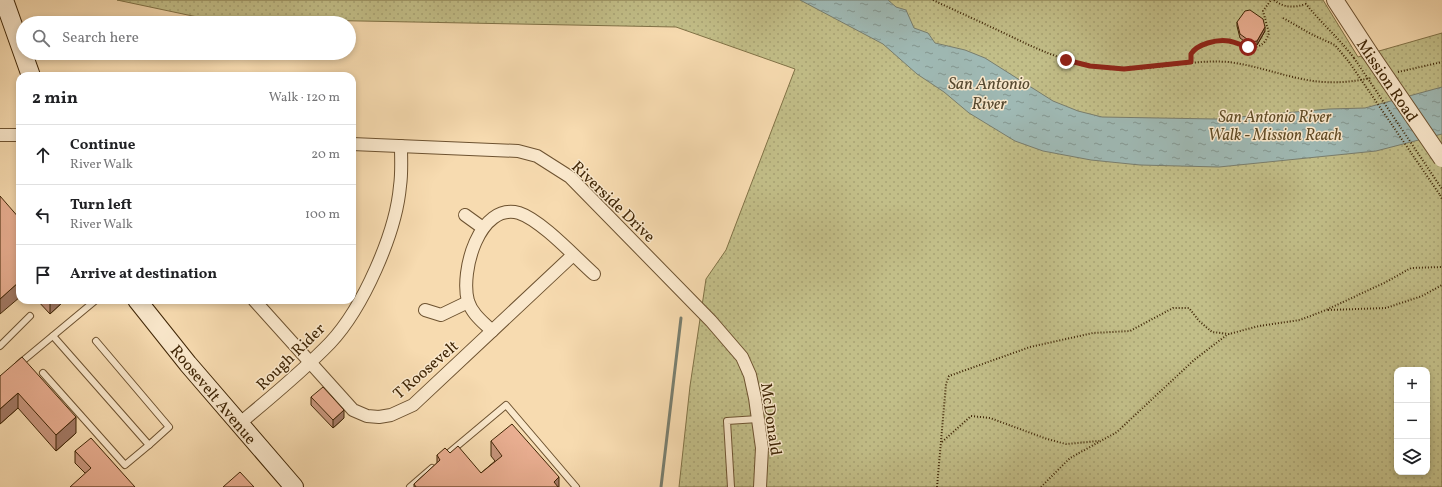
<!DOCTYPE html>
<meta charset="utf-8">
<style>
body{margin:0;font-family:Vollkorn,serif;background:#f6f6f6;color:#202124}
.controls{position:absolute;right:12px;bottom:12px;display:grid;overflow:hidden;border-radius:8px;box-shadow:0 2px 6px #0003}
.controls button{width:36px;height:36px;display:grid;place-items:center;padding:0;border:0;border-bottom:1px solid #e0e0e0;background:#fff;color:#202124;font:20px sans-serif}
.stop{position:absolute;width:12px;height:12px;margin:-9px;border:3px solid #8f2418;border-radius:50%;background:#fff}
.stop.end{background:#8f2418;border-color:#fff;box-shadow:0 1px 4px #0008}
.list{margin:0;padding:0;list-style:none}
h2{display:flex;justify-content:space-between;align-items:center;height:52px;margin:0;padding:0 16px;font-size:17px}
h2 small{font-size:13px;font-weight:400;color:#757577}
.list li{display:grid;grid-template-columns:26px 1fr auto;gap:12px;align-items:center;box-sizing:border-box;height:60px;padding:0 16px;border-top:1px solid #e0e0e0}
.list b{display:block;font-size:15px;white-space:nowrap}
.list p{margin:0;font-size:13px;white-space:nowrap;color:#757577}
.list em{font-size:13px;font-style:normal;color:#757577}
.icon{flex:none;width:22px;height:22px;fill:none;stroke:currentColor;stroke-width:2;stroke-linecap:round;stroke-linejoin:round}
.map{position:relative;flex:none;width:1442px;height:487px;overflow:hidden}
.search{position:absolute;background:#fff;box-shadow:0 2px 6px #0003;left:16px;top:16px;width:340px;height:44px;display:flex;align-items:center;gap:10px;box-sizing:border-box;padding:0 14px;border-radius:22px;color:#757577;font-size:15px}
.panel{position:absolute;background:#fff;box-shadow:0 2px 6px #0003;left:16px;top:72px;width:340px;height:232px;border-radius:12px}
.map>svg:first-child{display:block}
</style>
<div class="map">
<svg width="1442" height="487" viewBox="0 0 1442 487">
<defs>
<pattern id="grass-dots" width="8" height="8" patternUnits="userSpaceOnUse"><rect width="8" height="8" fill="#c2be88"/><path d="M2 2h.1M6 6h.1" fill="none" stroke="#a8a374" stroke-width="1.8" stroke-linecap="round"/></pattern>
<pattern id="water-ripples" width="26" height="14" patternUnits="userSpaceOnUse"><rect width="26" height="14" fill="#9fb9b4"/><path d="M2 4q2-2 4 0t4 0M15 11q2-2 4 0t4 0" fill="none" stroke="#839690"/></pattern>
</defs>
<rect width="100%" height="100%" fill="#f7dbb0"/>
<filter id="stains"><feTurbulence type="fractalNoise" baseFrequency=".005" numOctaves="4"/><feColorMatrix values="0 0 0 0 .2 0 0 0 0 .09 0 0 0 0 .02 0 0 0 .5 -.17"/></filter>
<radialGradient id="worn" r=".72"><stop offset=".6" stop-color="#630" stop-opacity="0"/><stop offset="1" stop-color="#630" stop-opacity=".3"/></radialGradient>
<path fill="url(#grass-dots)" stroke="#807246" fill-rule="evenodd" d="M117,0h1206l35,57 84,-24v454h-763l11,-101 16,-107 20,-29 69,-181 -119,-42 -474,-9zM1397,370h30v102h-30z"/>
<path fill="url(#water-ripples)" stroke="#797e6e" d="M800,0h88l8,7 10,3 8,18 14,5 7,10 30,7 20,8 68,43 25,10 24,6 114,2 113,-10 36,-1 77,-21v47l-66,17 -157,16 -79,-2 -49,-5 -48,-9 -28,-10 -46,-28 -25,-21 -27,-18 -34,-30z"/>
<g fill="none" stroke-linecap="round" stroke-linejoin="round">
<path stroke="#797e6e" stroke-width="3" d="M661,487l20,-169"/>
<g stroke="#6d5230" stroke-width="8">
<g id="service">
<path d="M53,336l96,109 20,-18 -73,-86"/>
<path d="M0,346l30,-30"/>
<path d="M19,364l77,-64"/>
<path d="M43,373l82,92 24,-20"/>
<path d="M444,457l62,-52 70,82"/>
<path d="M410,487l22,-19"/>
<path d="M731,487l-4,-66 31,-2"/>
</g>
</g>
<g stroke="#6d5230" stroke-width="14">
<g id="minor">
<path d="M0,135h20"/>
<path d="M352,144l166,7 19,5 33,21 141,144 31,36 8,18 5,23 7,50 -2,39"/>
<path d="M465,215l18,13"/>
<path d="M254,300l99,110 14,6 12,1 12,-2 22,-10 160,-150"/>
<path d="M425,310l16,5 27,-13"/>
<path d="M492,331c-9,-9 -20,-17 -24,-30 -8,-29 11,-99 51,-88 22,7 57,45 75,61"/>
<path d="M239,424c31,-26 63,-52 91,-81 33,-35 66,-110 70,-157 2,-13 1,-27 1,-40"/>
</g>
</g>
<g stroke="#6d5230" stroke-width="18">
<path id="tertiary" d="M1335,0l34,52"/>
</g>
<g stroke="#3f2505" stroke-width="20">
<g id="secondary">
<path d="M4,0l27,76"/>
<path d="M137,300l51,64 106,123"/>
</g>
</g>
<g stroke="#3f2505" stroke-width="2" stroke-dasharray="1 2" stroke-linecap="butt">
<path d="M933,0c25,12 50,23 75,35 35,17 68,32 108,34 38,2 74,-10 112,-7 26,3 49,12 74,17 23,5 46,4 69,-1"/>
<path d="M1274,0c10,8 20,8 32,4 15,19 33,34 48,54"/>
<path d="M1283,18l28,16 24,11 14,17"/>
<path d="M1191,62v-8c4,-6 9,-8 16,-10 6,-2 12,-4 18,-4 16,2 36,18 44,-7l-6,-22 8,-11"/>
<path d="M1398,72l44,-10"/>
<path d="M1440,195l2,4"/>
<path d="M1328,310l58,-2 36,-12 20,-11"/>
<path d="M942,442l29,-26 19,2 57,21 19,5 33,-3"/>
<path d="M937,487l9,-103 3,-8 81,-29 63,-14 37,-2 43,-23h16l10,13 13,11 17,2 30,-8 41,-6 26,-10 60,-28 25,-14 31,-1"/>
<path d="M1041,487l29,-29 47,-26 77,-72 34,-26"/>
</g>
<use href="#service" stroke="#fae8cc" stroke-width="6"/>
<use href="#minor" stroke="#fae8cc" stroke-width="12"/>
<use href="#tertiary" stroke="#fae8cc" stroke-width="16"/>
<use href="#secondary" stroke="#fae8cc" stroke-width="18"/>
<g stroke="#6d5230" stroke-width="18" stroke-linecap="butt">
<path id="tertiary-bridge" d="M1369,52l73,107"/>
</g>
<g stroke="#3f2505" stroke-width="2" stroke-dasharray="1 2" stroke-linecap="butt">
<path d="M1354,58l88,131"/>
<path d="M1349,62l91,133"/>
</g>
<use href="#tertiary-bridge" stroke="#fae8cc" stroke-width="16"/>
</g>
<g fill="#c8967d" stroke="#3f2505">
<path d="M1237,22l28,9 -8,14 -6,1 -11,-8 -3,-12z"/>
<path d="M37,300h28l-15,14z"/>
<path d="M0,376l76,57 -20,18 -38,-43 -18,16z"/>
<path d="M311,397l33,21 -11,10 -22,-23z"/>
<path d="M491,441l68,46h-145v-3l23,-21v-8l44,18 14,-12 -4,-5z"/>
<path d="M75,451l60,36 -50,-14 -10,-10z"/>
</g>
<g fill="#a37a66" stroke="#3f2505">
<path d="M1265,27v4l-8,14v-4z"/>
<path d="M20,281v16l-20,17v-15z"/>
<path d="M50,300h15l-15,14z"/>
<path d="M18,393v15l-18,16v-15z"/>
<path d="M344,410v8l-11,10v-8z"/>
<path d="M76,417v16l-20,18v-16z"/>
<path d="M559,477v10h-5v-5z"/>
</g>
<g fill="#e9ae91" stroke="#3f2505">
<path d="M1250,10l13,9 2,8 -8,14 -6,1 -11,-8 -3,-12 8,-11z"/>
<path d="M0,196l20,23v62l-20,18z"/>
<path d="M22,357l54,60 -20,18 -38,-42 -18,16v-33z"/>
<path d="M323,387l21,23 -11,10 -22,-23z"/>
<path d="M512,424l47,53 -5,5 4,5h-142l-2,-3 26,-24 -3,-5 8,-7 5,5 8,-7 23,27 21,-17 -11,-15z"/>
<path d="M91,438l44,49h-65l21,-19 -16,-17z"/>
<path d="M240,472l14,15h-31z"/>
</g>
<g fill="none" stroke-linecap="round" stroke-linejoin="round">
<path stroke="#8f2418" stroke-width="5" d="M1066,60l24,6 34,3 67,-7v-8c6,-10 26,-15 38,-13 6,1 12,4 19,6"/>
</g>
<g text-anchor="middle" stroke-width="3" stroke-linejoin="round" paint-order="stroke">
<g font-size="16" fill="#3f2505" stroke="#fae8cc">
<text transform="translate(1388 80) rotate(56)" y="6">Mission Road</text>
<text transform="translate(614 201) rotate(44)" y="6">Riverside Drive</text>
<text transform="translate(290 356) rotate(-44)" y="6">Rough Rider</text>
<text transform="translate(425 369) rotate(-41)" y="6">T Roosevelt</text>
<text transform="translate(214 394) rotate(50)" y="6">Roosevelt Avenue</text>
<text transform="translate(772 419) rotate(82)" y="6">McDonald</text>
</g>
<g font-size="16" font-style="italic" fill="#604b26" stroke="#fae8cc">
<text x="1275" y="122">San Antonio River<tspan x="1275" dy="18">Walk - Mission Reach</tspan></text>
</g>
<g font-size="17" font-style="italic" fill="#574a31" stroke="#fae8cc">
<text x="989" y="89">San Antonio<tspan x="989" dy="20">River</tspan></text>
</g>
</g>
<rect width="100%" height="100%" filter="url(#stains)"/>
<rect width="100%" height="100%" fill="url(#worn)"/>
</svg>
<div class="controls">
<button>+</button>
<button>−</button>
<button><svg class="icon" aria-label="layers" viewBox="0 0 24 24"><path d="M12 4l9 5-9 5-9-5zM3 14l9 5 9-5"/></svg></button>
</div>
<div class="stop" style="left:1248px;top:47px"></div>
<div class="stop end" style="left:1066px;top:60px"></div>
<div class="search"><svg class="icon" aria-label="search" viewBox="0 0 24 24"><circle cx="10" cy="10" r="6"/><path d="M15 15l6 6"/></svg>Search here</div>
<section class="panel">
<h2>2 min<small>Walk · 120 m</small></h2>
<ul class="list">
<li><svg class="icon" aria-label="ahead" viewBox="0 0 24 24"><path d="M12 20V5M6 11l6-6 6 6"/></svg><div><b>Continue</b><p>River Walk</p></div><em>20 m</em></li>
<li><svg class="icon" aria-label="left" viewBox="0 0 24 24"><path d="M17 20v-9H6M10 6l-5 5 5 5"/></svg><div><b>Turn left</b><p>River Walk</p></div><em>100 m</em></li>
<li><svg class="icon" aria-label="arrive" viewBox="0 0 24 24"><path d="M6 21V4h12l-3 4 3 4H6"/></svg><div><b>Arrive at destination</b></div></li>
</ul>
</section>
</div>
